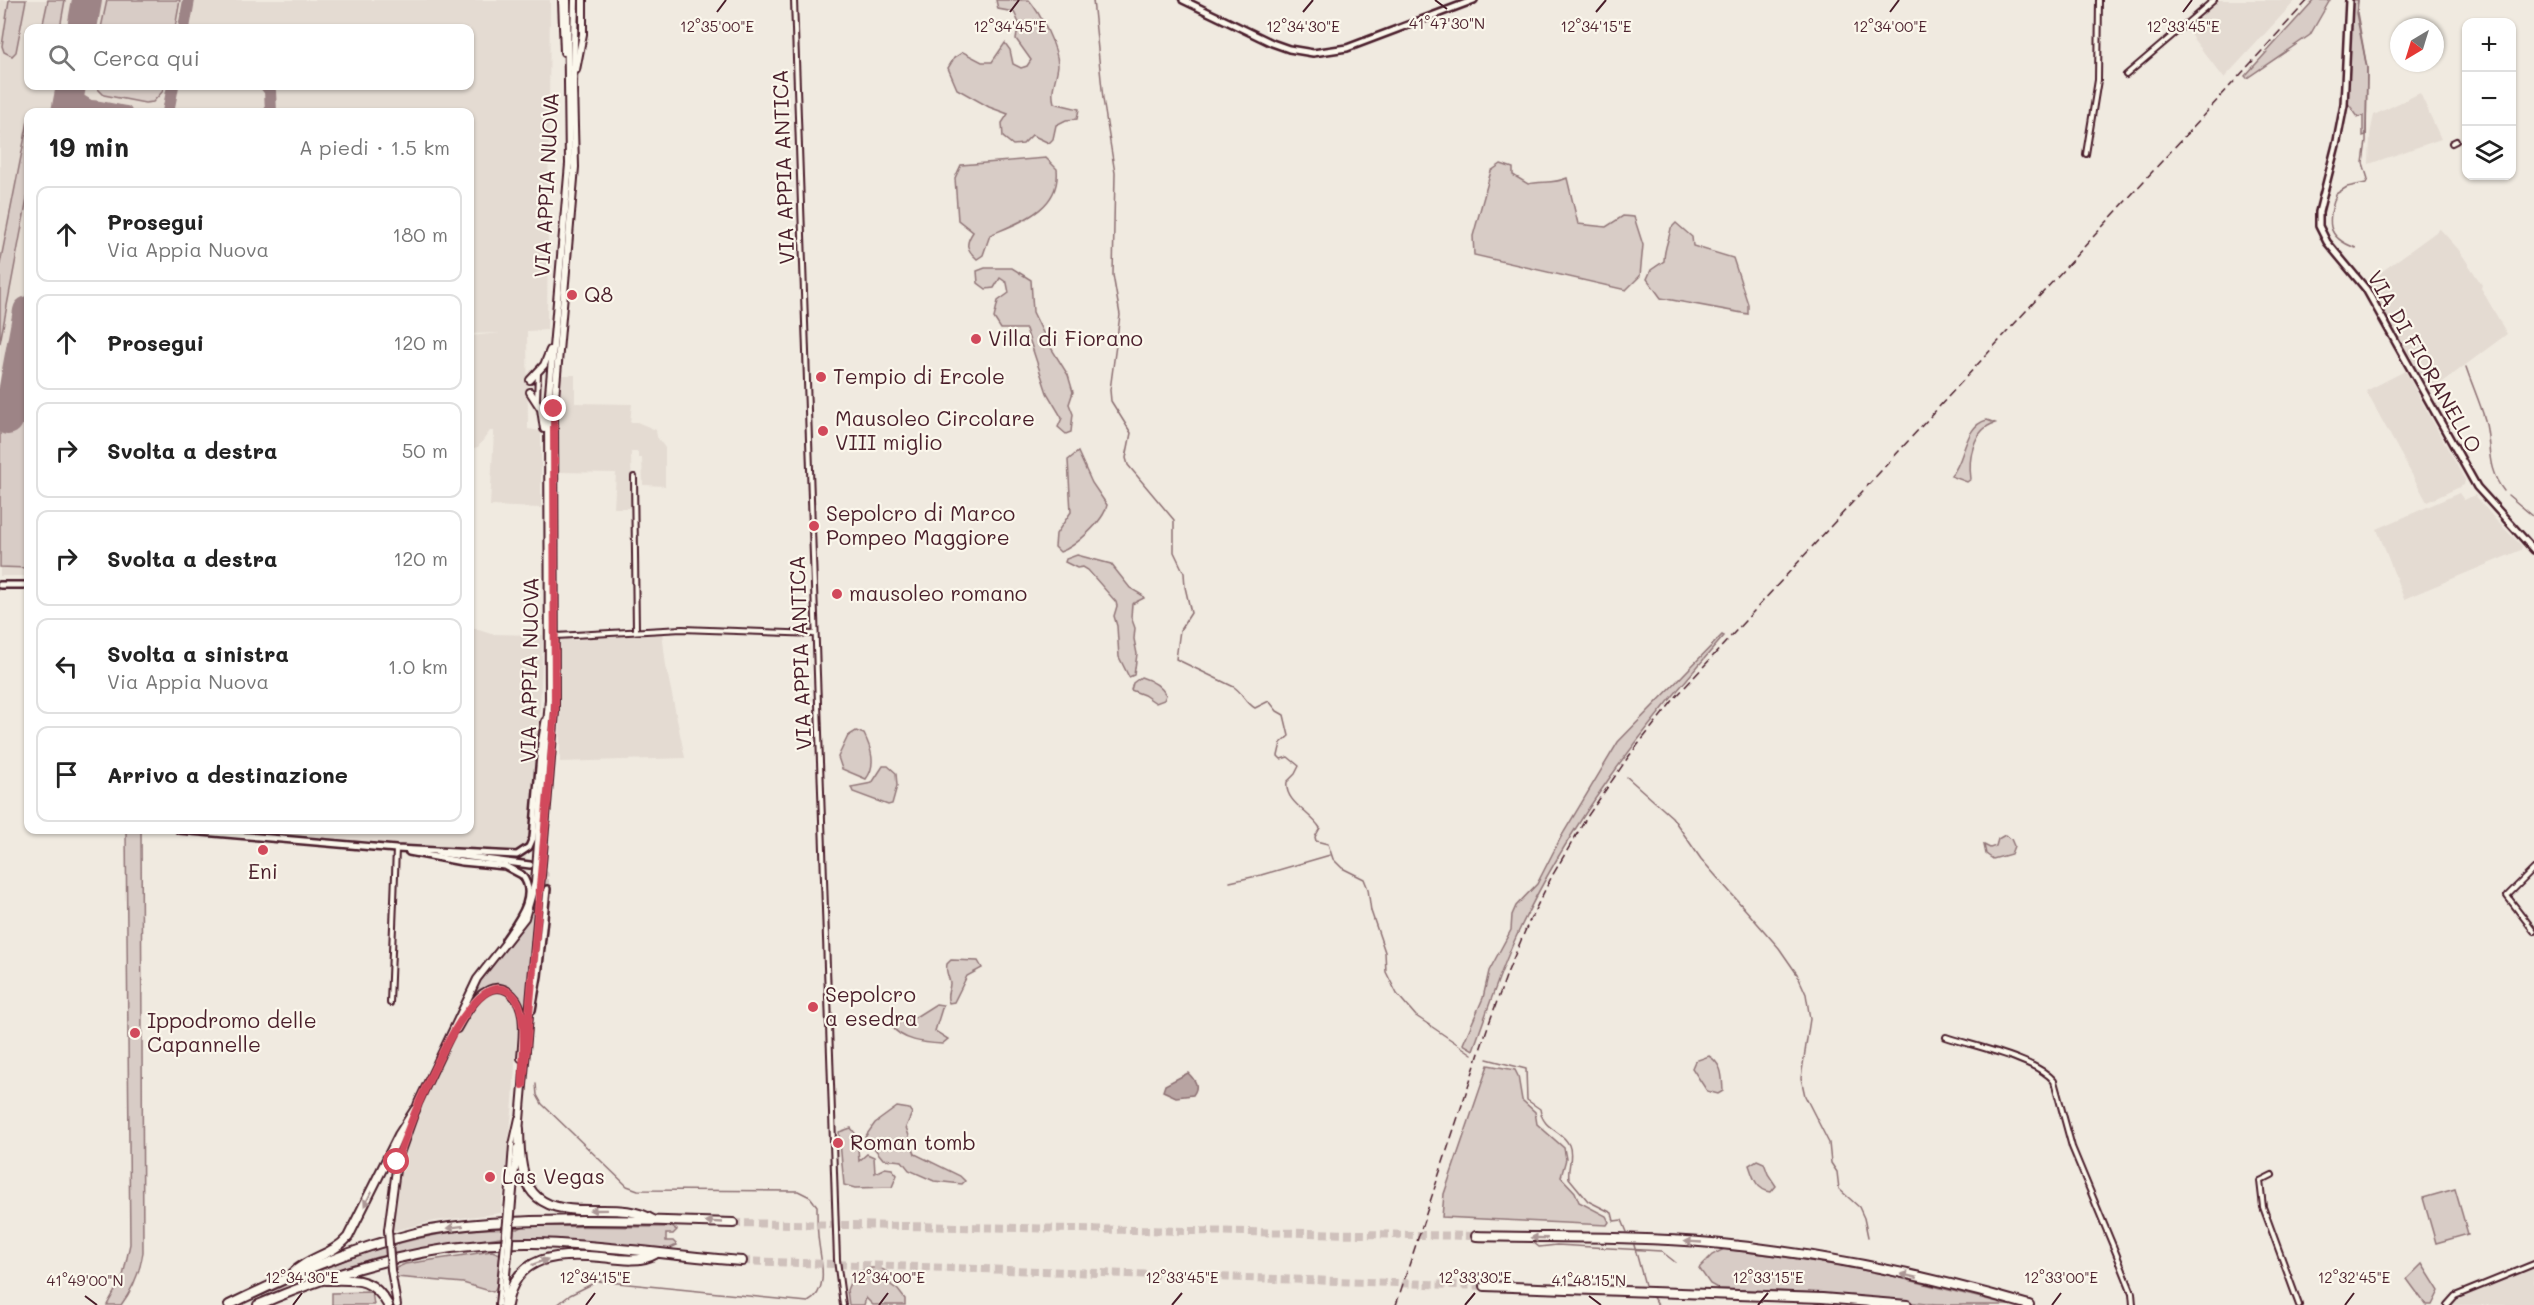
<!DOCTYPE html>
<html lang="it">
<meta charset="utf-8">
<style>
body{margin:0;font-family:Mali,sans-serif;background:#f2f2f2;color:#222}
.controls{position:absolute;right:18px;top:18px;display:grid;overflow:hidden;border-radius:12px;box-shadow:0 2px 4px #0004}
.controls button{width:54px;height:54px;display:grid;place-items:center;padding:0;border:0;border-bottom:2px solid #e0e0e0;background:#fff;color:#222;font:30px sans-serif}
.compass{position:absolute;left:2390px;top:18px;width:54px;height:54px;border-radius:50%;background:#fff;box-shadow:0 2px 4px #0004;rotate:218deg}
.stop{position:absolute;width:18px;height:18px;margin:-14px;border:4px solid #d1495b;border-radius:50%;background:#fff}
.stop.end{background:#d1495b;border-color:#fff;box-shadow:0 2px 6px #0008}
.list{margin:0;padding:0;list-style:none}
h2{display:flex;justify-content:space-between;align-items:center;height:78px;margin:0;padding:0 24px;font-size:26px}
h2 small{font-size:20px;font-weight:400;color:#767676}
.list li{display:grid;grid-template-columns:39px 1fr auto;gap:18px;align-items:center;box-sizing:border-box;height:96px;margin:0 12px 12px;padding:0 12px;border:2px solid #e0e0e0;border-radius:12px}
.list b{display:block;font-size:22px;white-space:nowrap}
.list p{margin:0;font-size:20px;white-space:nowrap;color:#767676}
.list em{font-size:20px;font-style:normal;color:#767676}
.icon{flex:none;width:33px;height:33px;fill:none;stroke:currentColor;stroke-width:2;stroke-linecap:round;stroke-linejoin:round}
.map{position:relative;flex:none;width:2534px;height:1305px;overflow:hidden}
.search{position:absolute;background:#fff;box-shadow:0 2px 4px #0004;left:24px;top:24px;width:450px;height:66px;display:flex;align-items:center;gap:15px;box-sizing:border-box;padding:0 21px;border-radius:12px;color:#767676;font-size:22px}
.panel{position:absolute;background:#fff;box-shadow:0 2px 4px #0004;left:24px;top:108px;width:450px;height:726px;border-radius:12px}
.map>svg:first-child{display:block}
</style>
<div class="map">
<svg width="2534" height="1305" viewBox="0 0 2534 1305">
<rect width="100%" height="100%" fill="#f0eae0"/>
<filter id="ink" filterUnits="userSpaceOnUse"><feTurbulence type="fractalNoise" baseFrequency=".0167" numOctaves="2"/><feDisplacementMap in="SourceGraphic" scale="12" xChannelSelector="R" yChannelSelector="G"/><feConvolveMatrix kernelMatrix="1 2 1 2 8 2 1 2 1" color-interpolation-filters="sRGB"/></filter>
<g filter="url(#ink)">
<g fill="#e4dbd2" fill-rule="evenodd">
<path d="M0,0h550l-3,330 -20,1 1,98 13,2v77l-51,-2 4,-75h-4l-12,16 -8,2v-113l30,-3 -30,1v-222h-442v464h-28zM28,28h442v58h-442z"/>
<path d="M2218,0h78l-72,78 -40,-51z"/>
<path d="M2420,93l21,46 -72,25 1,-30 4,-19z"/>
<path d="M2440,229l19,21 23,35 -1,3 26,46 -79,59 -62,-110z"/>
<path d="M2405,371l60,109 -1,5 -37,17 -61,-111z"/>
<path d="M561,375h14v28l57,1 -2,18h7l19,8 1,7 8,11v38l-22,-1 -1,-27h-4v-6h-7l1,56h-18l2,-35 -59,-1v-69z"/>
<path d="M2459,493l5,7 11,-5 20,24 27,27 -1,4 -117,49 -27,-70z"/>
<path d="M470,627l21,7 52,1 -3,71 -14,154 -304,-30h248z"/>
<path d="M662,632l4,34 19,92 -125,4 -1,-124 18,2 44,-7z"/>
<path d="M492,992l13,2 9,8 4,9 -5,91 -12,111 -66,8 -43,10 9,-73 38,-92 21,-38 20,-29z"/>
<path d="M2534,1267v38h-83l1,-3z"/>
</g>
<g fill="#d8ccc6" stroke="#917678" stroke-width="1.5">
<path d="M9,0h17l-10,52 -4,4 -8,-4 -2,-6z"/>
<path d="M48,0h17l-5,28h-18z"/>
<path d="M107,0h73l-5,28h-74z"/>
<path d="M996,0h33c11,13 29,48 29,65 -1,13 -8,24 -4,38l25,6 -2,10 -11,1 -10,5 -3,14 -4,4 -17,-8 -9,9 -10,1 -10,-8 -1,-14 6,-9 -19,-7 -32,-18 -9,-21 6,-10 9,-6 19,10h10l13,-19 5,7 3,14 8,4 6,-2 4,-6 -15,-21 3,-16 -5,-11 -16,-3z"/>
<path d="M2314,0h16l-20,35 -63,43 -2,-2z"/>
<path d="M2352,0h6l-2,13 11,55 -1,67 -3,1v-20l-5,1 -11,-15z"/>
<path d="M95,86h69l-1,5 -10,11 -8,1 -41,-8z"/>
<path d="M28,121v73l-28,149v-79z"/>
<path d="M1046,158l11,11c4,40 -37,53 -67,66l-7,20 -6,4c-11,-10 -12,-15 -4,-27l-15,-12 -3,-42 6,-13z"/>
<path d="M1501,164l12,4v7l15,9c14,-3 26,0 39,-6l11,46 28,3 17,-11 11,1 9,28 -3,31 -14,14 -152,-35 -1,-19 18,-65z"/>
<path d="M1676,223l16,14 1,9 40,12 15,46v10l-87,-16 -14,-19 4,-9 13,-9c0,-13 5,-21 7,-33z"/>
<path d="M985,268h27l19,12 2,32 15,31 20,32 5,17 -4,12 4,10 -2,18 -5,2 -8,-7 4,-9 -15,-25 -21,-64h-25l-7,-11 4,-17 11,-8 -2,-10 -7,-5 -6,10 -8,1 -8,-6 -1,-12z"/>
<path d="M0,420l28,5v143l-28,-1z"/>
<path d="M1987,420l8,3c-22,6 -27,36 -24,56l-4,3 -16,-6c15,-16 12,-50 36,-56z"/>
<path d="M1078,452l14,31 15,22c-3,16 -32,42 -47,47l-5,-5 1,-13 15,-22 -3,-52z"/>
<path d="M1077,555l34,9 19,24 12,7 2,3 -12,6 -1,13 4,11 -1,11 3,15 -3,21 -5,2 -10,-20 -2,-31 -3,-10 3,-10 -1,-4 -28,-32 -5,-3 -6,1 -12,-6 1,-3z"/>
<path d="M1722,635l2,1c-81,92 -155,187 -207,299 -17,36 -30,77 -44,115l-10,-6 20,-46 6,-27 22,-41 1,-15 4,-9 21,-22 24,-47 57,-95z"/>
<path d="M1141,677c10,3 20,9 25,18l-2,5 -8,3 -12,-8 -13,-5 2,-7z"/>
<path d="M856,731l8,3c7,14 13,31 2,45l-24,-10 -4,-12 10,-21z"/>
<path d="M883,766h5l8,7 1,13 -5,18 -4,1 -35,-13 -2,-5 21,-4z"/>
<path d="M126,830h15l2,422c-3,20 -10,37 -22,53h-14l16,-29 7,-32z"/>
<path d="M2005,835l6,4 3,7 -3,8 -18,5 -7,-5 -2,-9 6,3 6,-2 2,-7z"/>
<path d="M535,900l-9,109c-14,-26 -27,-31 -52,-16l6,-13 42,-53z"/>
<path d="M951,960l27,1 4,7 -15,8 -13,26 -5,1c-4,-8 1,-12 1,-20 -1,-7 -5,-11 -3,-19z"/>
<path d="M936,1004l7,1 -8,26 13,8 -6,5c-17,-1 -41,-3 -51,-19l23,-7z"/>
<path d="M1709,1056c14,9 13,20 14,35l-5,3 -11,-3 -15,-23 3,-7z"/>
<path d="M1488,1065l27,5 3,6 4,24 13,12 2,12 27,24 2,11 -5,18 14,15 4,10 27,14 3,6 -2,3 -165,-8 2,-23z"/>
<path d="M897,1107l12,2 3,4 -6,14 9,27 45,22 5,5 -3,3 -28,-3 -25,-11 -7,-9 -19,-2 -18,-22 10,-14z"/>
<path d="M851,1128l6,8 2,25 8,-7 7,3 1,16 10,-5 7,1 5,6 -5,12 -37,1 -11,-3 -5,-53z"/>
<path d="M1757,1160l7,3 4,11 8,12 -5,6c-15,-2 -18,-15 -22,-27z"/>
<path d="M2455,1189l13,45 -32,9 -13,-45z"/>
<path d="M524,1226l148,1 5,3 -4,4h-7v7h7l4,4 -11,5 -166,-13 -123,20 -63,21 -51,19 -1,-2c77,-36 171,-71 256,-66z"/>
<path d="M1724,1249l69,9 87,15 130,32h-74l-117,-12 -100,-4 -9,-5 -11,-16 13,-13z"/>
<path d="M492,1251l8,3c2,10 0,31 -7,38l-30,-9 -67,-6v-9l9,-4z"/>
<path d="M2422,1264l17,27 -7,14h-6l-19,-26z"/>
<path d="M871,1268c13,-1 20,4 20,17l7,5 7,9v6h-32l-7,-7 -2,7h-15l-2,-15 7,-17z"/>
<path d="M372,1292l2,13h-42v-12z"/>
</g>
<path fill="#b8a4a2" stroke="#8c6f72" stroke-width="1.5" d="M1188,1073c7,7 12,13 5,22l-17,2 -13,-6 2,-6z"/>
<g fill="none" stroke-linecap="round" stroke-linejoin="round">
<g stroke="#8c6f72" stroke-width="1.5">
<path d="M1093,0l10,99 12,74 -2,102 7,40 -10,75 1,11 20,32 -5,25 2,7 46,55v32l10,21 1,14 6,26 -11,17 -4,29 58,28c9,6 11,15 21,21l14,-7 8,10 7,4 5,21 -8,7 -3,13 3,3 7,-2 11,9 -4,8 -8,8c-3,20 24,31 33,46l-5,9 1,4 12,3 5,15 9,9 22,11 4,10 3,22 14,41 1,20 11,22 19,22 56,38"/>
<path d="M2356,248c-32,-11 -28,-27 -20,-54l11,-7 19,-4 2,-4 -5,-16 3,-22 1,-73 -10,-55 1,-13"/>
<path d="M2466,367c6,18 14,35 19,53 7,26 0,47 19,71"/>
<path d="M2508,495l26,22"/>
<path d="M1627,777l45,40 29,42 78,89 18,26 9,20 4,25 -9,59 4,18 24,47 2,20 6,9 2,17 20,18 5,11 4,19"/>
<path d="M1230,882l31,-7 69,-20"/>
<path d="M1487,1059l39,10 1,31 13,9c3,22 22,20 29,36 5,11 -2,22 0,33l19,23 24,12 2,8 8,-1 5,12"/>
<path d="M536,1084l1,11 5,9 85,82 11,4 160,1 12,6 7,9c0,10 0,19 1,29 1,21 14,54 -10,67l-210,-21 -28,14 -13,10"/>
<path d="M1534,1243l5,4 18,-2 104,6 14,11"/>
<path d="M1634,1245l11,40"/>
<path d="M1652,1296l6,9"/>
</g>
<g stroke="#9d8486" stroke-width="12">
<path d="M184,28l5,-28"/>
<path d="M72,86l6,13 10,6"/>
<path d="M266,86l4,5 1,21"/>
<path d="M69,112c16,-12 38,-3 57,0"/>
<path d="M168,112l5,-26"/>
<path d="M17,370l2,24 9,11"/>
<path d="M0,395l11,-10 5,-11"/>
</g>
<g stroke="#9d8486" stroke-width="30">
<path d="M82,28l5,-28"/>
<path d="M66,112l5,-26"/>
<path d="M8,420l20,-109"/>
</g>
<path stroke="#cfc1bc" stroke-width="5" stroke-dasharray="5 2.5" stroke-linecap="butt" d="M539,867l7,7 1,15"/>
<g stroke="#cfc1bc" stroke-width="8" stroke-dasharray="8 4" stroke-linecap="butt">
<path d="M733,1223l743,13"/>
<path d="M742,1261l743,25"/>
</g>
<g stroke="#4a1f2b" stroke-width="8">
<g id="street">
<path d="M794,0l43,1260 6,45"/>
<path d="M2126,75l88,-75"/>
<path d="M2452,143l4,-2"/>
<path d="M2086,154l12,-74 1,-80"/>
<path d="M537,401l1,-28"/>
<path d="M634,477l2,153"/>
<path d="M556,636l126,-7 133,5"/>
<path d="M2534,869l-27,27 27,35"/>
<path d="M390,1003l6,-154"/>
<path d="M1946,1037c27,9 91,22 108,44l18,66 44,106 16,40 1,12"/>
<path d="M2272,1175l-12,6 3,26 36,98"/>
<path d="M508,1200l4,-55 6,-27"/>
<path d="M498,1305l5,-51"/>
<path d="M2447,1305l8,-9 79,-32"/>
</g>
</g>
<g stroke="#4a1f2b" stroke-width="10">
<g id="secondary">
<path d="M1183,0l89,43 17,6 24,4 34,-5 127,-48"/>
<path d="M2349,0l-5,105 -7,36 -18,71v14l8,16 39,47 111,198 57,63"/>
<path d="M0,585h28"/>
<path d="M179,830l217,19 121,6 12,-8 4,-9 8,-94 4,-23"/>
<path d="M409,852l53,10 43,4 17,9c17,21 -5,47 -17,65"/>
<path d="M439,853l91,12"/>
<path d="M532,1010l6,-34 9,-87"/>
</g>
</g>
<g stroke="#4a1f2b" stroke-width="10">
<g id="primary">
<path d="M562,0l2,52"/>
<path d="M576,70l7,-36v-34"/>
<path d="M530,380l14,-15 6,-15"/>
<path d="M530,392l11,17 3,20"/>
<path d="M457,1029c9,-16 27,-52 51,-38 7,5 11,11 13,19 4,15 1,33 0,48"/>
<path d="M519,1132l36,-420 -1,-303 21,-242 -2,-82 2,-85"/>
<path d="M512,1201l5,-53"/>
<path d="M388,1230l9,-68 21,-59 59,-124 48,-61 10,-35 14,-184 -1,-294 21,-241 -2,-164"/>
<path d="M391,1270l6,35"/>
<path d="M503,1305l5,-51"/>
</g>
</g>
<g stroke="#4a1f2b" stroke-width="12">
<g id="highway">
<path d="M519,1129c1,60 11,83 76,81 21,0 40,-1 58,10"/>
<path d="M1476,1236c78,2 158,0 236,7 106,10 214,32 317,62"/>
<path d="M292,1274c16,-17 41,-19 56,-37l51,-102 16,-25"/>
<path d="M326,1280c29,0 46,-4 62,25"/>
<path d="M1485,1286l337,12 85,7"/>
<path d="M229,1305c60,-29 121,-56 187,-72 54,-12 111,-12 167,-13 50,0 100,1 150,3"/>
<path d="M258,1305c88,-38 178,-63 274,-62 70,1 140,13 210,18"/>
<path d="M507,1305c8,-51 52,-52 94,-48 17,2 39,6 54,-3"/>
</g>
</g>
<use href="#street" stroke="#fbf7ec" stroke-width="4"/>
<use href="#secondary" stroke="#fbf7ec" stroke-width="5"/>
<use href="#primary" stroke="#fbf7ec" stroke-width="6"/>
<use href="#highway" stroke="#fbf7ec" stroke-width="8"/>
<path stroke="#4a1f2b" stroke-width="1.5" stroke-dasharray="9 4.5" stroke-linecap="butt" d="M1396,1305l91,-276 21,-58 20,-47 24,-48 35,-59 42,-61 46,-58 633,-698"/>
<g stroke="#4a1f2b" stroke-width="8" stroke-linecap="butt">
<path id="street-bridge" d="M503,1254l5,-54"/>
</g>
<g stroke="#4a1f2b" stroke-width="10" stroke-linecap="butt">
<g id="primary-bridge">
<path d="M388,1230l3,40"/>
<path d="M508,1254l4,-53"/>
</g>
</g>
<use href="#street-bridge" stroke="#fbf7ec" stroke-width="4"/>
<use href="#primary-bridge" stroke="#fbf7ec" stroke-width="6"/>
</g>
<defs><path id="oneway-solid" d="M-6-.8H1V-3.2L6.5 0L1 3.2V.8H-6Z" transform="scale(1.5)"/></defs>
<g fill="#ab9695">
<use href="#oneway-solid" transform="translate(368 1199) rotate(116)"/>
<use href="#oneway-solid" transform="translate(598 1210) rotate(179)"/>
<use href="#oneway-solid" transform="translate(714 1222) rotate(-177)"/>
<use href="#oneway-solid" transform="translate(455 1227) rotate(173)"/>
<use href="#oneway-solid" transform="translate(1539 1238) rotate(-178)"/>
<use href="#oneway-solid" transform="translate(1693 1242) rotate(-177)"/>
<use href="#oneway-solid" transform="translate(540 1262) rotate(-20)"/>
<use href="#oneway-solid" transform="translate(1909 1276) rotate(-167)"/>
</g>
</g>
<g fill="none" stroke-linecap="round" stroke-linejoin="round" filter="url(#ink)">
<path stroke="#d1495b" stroke-width="8" d="M397,1162c9,-31 67,-184 105,-173 9,2 16,10 18,19 7,21 2,54 3,77l32,-373 -1,-303"/>
</g>
<path fill="none" stroke="#4a1f2b" stroke-width="2" d="M1435,0l12,9M717,12l9,-12M1010,12l9,-12M1303,12l10,-12M1596,12l10,-12M1890,12l9,-12M2183,12l9,-12M85,1296l12,9M1589,1296l12,9M293,1305l9,-12M586,1305l9,-12M879,1305l9,-12M1172,1305l10,-12M1465,1305l10,-12M1758,1305l10,-12M2052,1305l9,-12M2345,1305l9,-12"/>
<g fill="#d1495b" stroke="#fbf7ec" stroke-width="2">
<circle cx="572" cy="295" r="6"/>
<circle cx="976" cy="339" r="6"/>
<circle cx="821" cy="377" r="6"/>
<circle cx="823" cy="431" r="6"/>
<circle cx="814" cy="526" r="6"/>
<circle cx="837" cy="594" r="6"/>
<circle cx="263" cy="850" r="6"/>
<circle cx="813" cy="1007" r="6"/>
<circle cx="135" cy="1033" r="6"/>
<circle cx="838" cy="1143" r="6"/>
<circle cx="490" cy="1177" r="6"/>
</g>
<g text-anchor="middle" stroke-width="4.5" stroke-linejoin="round" paint-order="stroke">
<g font-size="21" fill="#4a1f2b" stroke="#fbf7ec">
<text transform="translate(784 167) rotate(-92)" y="7">VIA APPIA ANTICA</text>
<text transform="translate(547 185) rotate(-87)" y="7">VIA APPIA NUOVA</text>
<text transform="translate(2424 362) rotate(60)" y="7">VIA DI FIORANELLO</text>
<text transform="translate(801 653) rotate(-92)" y="7">VIA APPIA ANTICA</text>
<text transform="translate(530 670) rotate(-89)" y="7">VIA APPIA NUOVA</text>
</g>
<g font-size="21" fill="#4a1f2b" stroke="#fbf7ec" text-anchor="start">
<text x="584" y="302">Q8</text>
<text x="988" y="346">Villa di Fiorano</text>
<text x="833" y="384">Tempio di Ercole</text>
<text x="835" y="426">Mausoleo Circolare<tspan x="835" dy="24">VIII miglio</tspan></text>
<text x="826" y="521">Sepolcro di Marco<tspan x="826" dy="24">Pompeo Maggiore</tspan></text>
<text x="849" y="601">mausoleo romano</text>
<text x="263" y="879" text-anchor="middle">Eni</text>
<text x="825" y="1002">Sepolcro<tspan x="825" dy="24">a esedra</tspan></text>
<text x="147" y="1028">Ippodromo delle<tspan x="147" dy="24">Capannelle</tspan></text>
<text x="850" y="1150">Roman tomb</text>
<text x="502" y="1184">Las Vegas</text>
</g>
</g>
<g font-size="15" text-anchor="middle" fill="#4a1f2b" stroke="#fbf7ec" stroke-width="4.5" stroke-linejoin="round" paint-order="stroke">
<text x="1447" y="29">41°47'30"N</text>
<text x="717" y="32">12°35'00"E</text>
<text x="1010" y="32">12°34'45"E</text>
<text x="1303" y="32">12°34'30"E</text>
<text x="1596" y="32">12°34'15"E</text>
<text x="1890" y="32">12°34'00"E</text>
<text x="2183" y="32">12°33'45"E</text>
<text x="302" y="1283">12°34'30"E</text>
<text x="595" y="1283">12°34'15"E</text>
<text x="888" y="1283">12°34'00"E</text>
<text x="1182" y="1283">12°33'45"E</text>
<text x="1475" y="1283">12°33'30"E</text>
<text x="1768" y="1283">12°33'15"E</text>
<text x="2061" y="1283">12°33'00"E</text>
<text x="2354" y="1283">12°32'45"E</text>
<text x="85" y="1286">41°49'00"N</text>
<text x="1589" y="1286">41°48'15"N</text>
</g>
</svg>
<div class="controls">
<button>+</button>
<button>−</button>
<button><svg class="icon" aria-label="layers" viewBox="0 0 24 24"><path d="M12 4l9 5-9 5-9-5zM3 14l9 5 9-5"/></svg></button>
</div>
<svg class="compass" viewBox="-18 -18 36 36"><path d="M0-13l5 13h-10z" fill="#e53935"/><path d="M0 13l5-13h-10z" fill="#767676"/></svg>
<div class="stop" style="left:397px;top:1162px"></div>
<div class="stop end" style="left:554px;top:409px"></div>
<div class="search"><svg class="icon" aria-label="search" viewBox="0 0 24 24"><circle cx="10" cy="10" r="6"/><path d="M15 15l6 6"/></svg>Cerca qui</div>
<section class="panel">
<h2>19 min<small>A piedi · 1.5 km</small></h2>
<ul class="list">
<li><svg class="icon" aria-label="ahead" viewBox="0 0 24 24"><path d="M12 20V5M6 11l6-6 6 6"/></svg><div><b>Prosegui</b><p>Via Appia Nuova</p></div><em>180 m</em></li>
<li><svg class="icon" aria-label="ahead" viewBox="0 0 24 24"><path d="M12 20V5M6 11l6-6 6 6"/></svg><div><b>Prosegui</b></div><em>120 m</em></li>
<li><svg class="icon" aria-label="right" viewBox="0 0 24 24"><path d="M7 20v-9h11M14 6l5 5-5 5"/></svg><div><b>Svolta a destra</b></div><em>50 m</em></li>
<li><svg class="icon" aria-label="right" viewBox="0 0 24 24"><path d="M7 20v-9h11M14 6l5 5-5 5"/></svg><div><b>Svolta a destra</b></div><em>120 m</em></li>
<li><svg class="icon" aria-label="left" viewBox="0 0 24 24"><path d="M17 20v-9H6M10 6l-5 5 5 5"/></svg><div><b>Svolta a sinistra</b><p>Via Appia Nuova</p></div><em>1.0 km</em></li>
<li><svg class="icon" aria-label="arrive" viewBox="0 0 24 24"><path d="M6 21V4h12l-3 4 3 4H6"/></svg><div><b>Arrivo a destinazione</b></div></li>
</ul>
</section>
</div>
